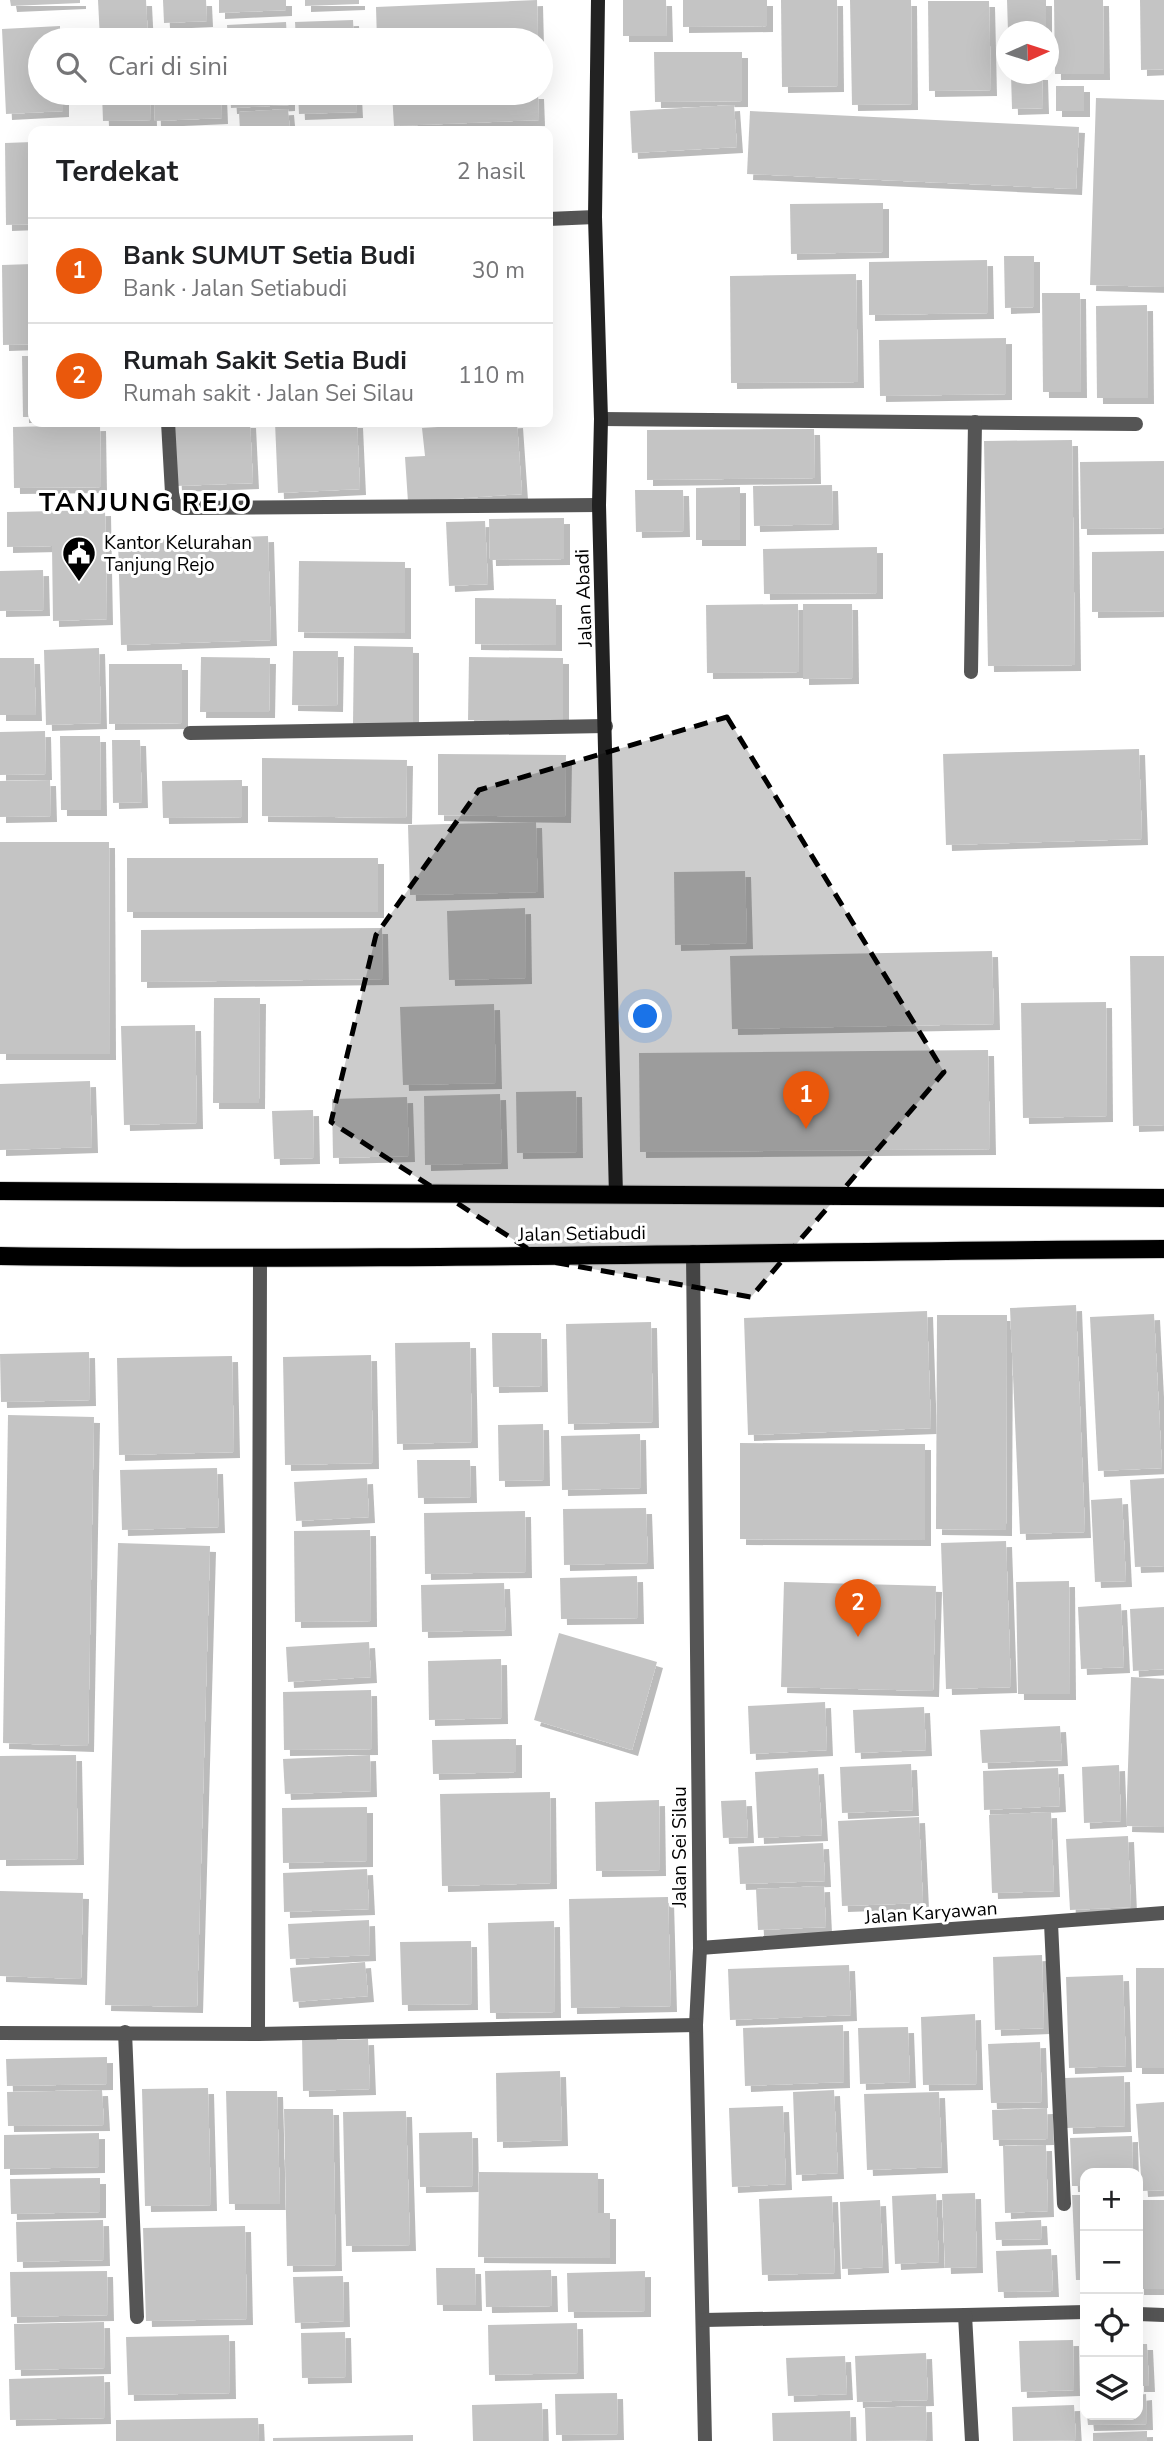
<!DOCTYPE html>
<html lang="id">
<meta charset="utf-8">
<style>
body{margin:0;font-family:"Nunito Sans",sans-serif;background:#f6f6f6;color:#202124}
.controls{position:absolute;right:21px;bottom:21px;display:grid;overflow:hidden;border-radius:14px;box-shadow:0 7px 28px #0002}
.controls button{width:63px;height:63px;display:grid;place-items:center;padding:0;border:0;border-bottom:2px solid #e0e0e0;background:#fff;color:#202124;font:35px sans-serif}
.compass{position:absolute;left:996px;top:21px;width:63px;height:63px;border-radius:50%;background:#fff;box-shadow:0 7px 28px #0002;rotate:87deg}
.you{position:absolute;left:646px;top:1017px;width:24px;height:24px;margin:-18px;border:5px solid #fff;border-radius:50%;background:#1a73e8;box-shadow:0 0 0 10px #1a73e833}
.badge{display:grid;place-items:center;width:46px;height:46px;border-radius:50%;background:#ea580c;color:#fff;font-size:23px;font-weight:700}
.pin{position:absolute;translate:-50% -58px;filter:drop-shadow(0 2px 4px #0008)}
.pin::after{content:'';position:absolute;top:37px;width:24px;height:21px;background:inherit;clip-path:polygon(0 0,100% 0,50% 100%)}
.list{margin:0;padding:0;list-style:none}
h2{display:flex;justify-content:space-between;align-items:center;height:91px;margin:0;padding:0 28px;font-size:30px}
h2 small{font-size:23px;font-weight:400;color:#757577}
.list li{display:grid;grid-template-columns:46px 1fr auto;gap:21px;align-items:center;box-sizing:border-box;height:105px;padding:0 28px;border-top:2px solid #e0e0e0}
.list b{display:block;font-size:26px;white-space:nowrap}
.list p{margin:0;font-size:23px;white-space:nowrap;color:#757577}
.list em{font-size:23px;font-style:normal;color:#757577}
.icon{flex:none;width:38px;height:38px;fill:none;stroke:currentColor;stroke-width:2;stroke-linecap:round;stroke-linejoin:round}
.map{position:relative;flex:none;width:1164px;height:2441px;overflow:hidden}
.search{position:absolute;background:#fff;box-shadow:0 7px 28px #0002;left:28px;top:28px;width:525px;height:77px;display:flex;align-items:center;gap:18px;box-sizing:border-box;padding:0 24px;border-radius:38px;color:#757577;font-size:26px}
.panel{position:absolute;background:#fff;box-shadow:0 7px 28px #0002;left:28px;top:126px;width:525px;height:301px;border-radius:14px}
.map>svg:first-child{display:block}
</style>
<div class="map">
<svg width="1164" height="2441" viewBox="0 0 1164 2441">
<defs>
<filter id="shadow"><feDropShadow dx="6" dy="6" stdDeviation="0" flood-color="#0004"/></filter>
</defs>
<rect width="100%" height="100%" fill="#fff"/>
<g fill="#c4c4c4" filter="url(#shadow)">
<path d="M10,0h70v3l-69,3z"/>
<path d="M98,0h48l2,40h-48z"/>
<path d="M163,0h43l1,21 -43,2z"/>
<path d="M219,0h67v10l-67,3z"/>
<path d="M305,0h54v4l-54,2z"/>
<path d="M537,0l1,40h-161l-1,-33z"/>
<path d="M623,0h43l1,36h-44z"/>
<path d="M683,0h84v26l-84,1z"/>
<path d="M781,0h56l1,86 -56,1z"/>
<path d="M850,0h61l1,104 -60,1z"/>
<path d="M1007,0h39v32h-38z"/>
<path d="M1054,0h49l1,74h-49z"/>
<path d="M1140,0h24v69l-23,1z"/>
<path d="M928,1h61l2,89 -62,1z"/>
<path d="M353,20l1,20h-58l-1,-18z"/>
<path d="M286,22l1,18h-59l-1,-15z"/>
<path d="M60,26v14h-20v53h23v18l-57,3 -4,-85z"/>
<path d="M654,52h88v49l-87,1z"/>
<path d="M1011,74h31l1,34 -31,1z"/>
<rect x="1056" y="86" width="28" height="25"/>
<path d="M102,93h48l1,27 -48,1z"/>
<path d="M154,93h67l1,25 -67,3z"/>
<path d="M230,93h59v12l-58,3z"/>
<path d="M298,93h58l1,19 -58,2z"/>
<path d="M392,93h146l1,27 -145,6z"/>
<path d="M1096,98l68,2v187l-74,-2z"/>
<path d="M734,105l3,42 -105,6 -2,-42z"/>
<path d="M288,109l2,22h-50l-1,-19z"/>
<path d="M750,111l329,16 -3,62 -329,-15z"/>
<path d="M33,142v82l-27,1 -1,-82z"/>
<path d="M883,203v49l-92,2 -1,-50z"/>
<path d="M1004,256h30v51l-29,1z"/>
<path d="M987,260l1,53 -119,2v-53z"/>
<path d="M33,264v80l-30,1 -1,-80z"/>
<path d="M856,274l2,108 -127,1 -1,-107z"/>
<path d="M1042,293h38l1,99h-38z"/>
<path d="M1147,305l1,93h-51l-1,-92z"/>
<path d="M1006,338v56l-126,2 -1,-56z"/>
<path d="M22,356h11v61h-10z"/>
<path d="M173,422h77l3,61 -77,3z"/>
<path d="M275,422h82l3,67 -82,4z"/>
<path d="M517,422l5,72 -114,8 -3,-45 20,-1 -3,-28z"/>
<path d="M100,425l1,62 -87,1 -1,-61z"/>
<path d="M814,429l1,49 -168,2v-50z"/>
<path d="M1072,440l3,225 -87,1 -4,-225z"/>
<path d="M1164,461v67l-83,1 -1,-67z"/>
<path d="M832,485l1,39 -79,2 -1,-40z"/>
<path d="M740,487v53h-44v-52z"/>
<path d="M635,490h48l1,41 -48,1z"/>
<path d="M105,510l2,109 -54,2 -1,-75 -45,1v-35z"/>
<path d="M564,518v41l-74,1 -1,-41z"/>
<path d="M485,521l3,63 -39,2 -3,-64z"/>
<path d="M268,536l3,104 -150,5 -3,-104z"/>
<path d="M877,547v46l-113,1 -1,-45z"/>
<path d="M1164,551v60l-72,1v-60z"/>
<path d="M299,561l106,1v71l-107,-1z"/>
<path d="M43,570l1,40 -44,1v-40z"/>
<path d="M475,598l81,1v46l-81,-1z"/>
<path d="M798,604l1,68 -92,1 -1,-68z"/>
<path d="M803,604h49l1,74 -50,1z"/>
<path d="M354,646l59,1v77h-60z"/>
<path d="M99,648l2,75 -55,2 -2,-75z"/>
<path d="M293,651h45l-1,55 -45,-1z"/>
<path d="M201,657l69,1 -1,54h-69z"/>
<path d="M469,657l94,1v63l-95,-1z"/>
<path d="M0,658h34l2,57h-36z"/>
<path d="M109,664h73v59l-73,1z"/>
<path d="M45,731l1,43 -46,1v-43z"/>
<path d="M60,736h40l1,74h-40z"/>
<path d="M112,740h28l2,62 -29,1z"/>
<path d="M1139,749l3,90 -196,6 -3,-91z"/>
<path d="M438,754l128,1 -1,62 -127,-2z"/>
<path d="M262,758l145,2 -1,58 -144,-2z"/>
<path d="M50,780l1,36 -51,1v-36z"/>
<path d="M242,780v37l-79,1 -1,-37z"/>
<path d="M536,822l2,70 -128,3 -2,-70z"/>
<path d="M0,842h109l1,212h-110z"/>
<rect x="127" y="858" width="251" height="54"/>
<path d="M745,871l2,72 -72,2 -1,-73z"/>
<path d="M525,908l1,70 -77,2 -2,-69z"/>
<path d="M382,928l1,51 -242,3v-52z"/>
<path d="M992,951l2,73 -262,5 -2,-73z"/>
<path d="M1130,956h34v169l-31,1z"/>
<path d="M214,998h46l-1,105h-46z"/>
<path d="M1106,1002l1,114 -84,2 -2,-115z"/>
<path d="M494,1004l2,79 -93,2 -3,-78z"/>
<path d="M195,1025l2,98 -73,2 -3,-99z"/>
<path d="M988,1050l2,99 -350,3 -1,-99z"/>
<path d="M90,1081l2,66 -92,3v-66z"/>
<path d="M576,1091l1,61 -60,1 -1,-61z"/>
<path d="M500,1094l2,69 -77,2 -1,-69z"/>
<path d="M407,1097l2,59 -76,2 -1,-59z"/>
<path d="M313,1110l1,48 -40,1 -2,-48z"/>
<path d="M1076,1305l9,227 -65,2 -10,-226z"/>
<path d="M927,1311l4,117 -183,7 -4,-117z"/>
<path d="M1154,1314l8,154 -64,3 -8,-154z"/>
<path d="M937,1315h70l-1,215 -70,-1z"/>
<path d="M651,1322l2,100 -85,2 -2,-100z"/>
<path d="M492,1333h49l1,53 -49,1z"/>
<path d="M470,1342l2,100 -75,2 -2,-101z"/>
<path d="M89,1352l1,48 -89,2 -1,-48z"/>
<path d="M371,1355l2,108 -88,2 -2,-108z"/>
<path d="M232,1356l2,96 -115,3 -2,-97z"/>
<path d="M8,1415l86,2 -6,329 -85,-3z"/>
<path d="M543,1424l1,56 -45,1 -1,-56z"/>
<path d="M640,1434l1,54 -79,2 -1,-54z"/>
<path d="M740,1443l185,1v96l-185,-1z"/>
<path d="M417,1460h53l1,37 -53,1z"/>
<path d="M217,1468l2,59 -97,3 -2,-60z"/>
<path d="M367,1478l2,39 -73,4 -2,-39z"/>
<path d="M1164,1478v88l-29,1 -5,-87z"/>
<path d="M1122,1498l4,83 -31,1 -4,-82z"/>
<path d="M646,1508l2,55 -84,2 -1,-56z"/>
<path d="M525,1511l1,61 -101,2 -1,-61z"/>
<path d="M370,1530l1,91 -76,1 -1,-91z"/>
<path d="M1006,1541l5,146 -65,2 -5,-146z"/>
<path d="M118,1543l92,3 -13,461 -92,-2z"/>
<path d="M637,1576l1,42 -77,1 -1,-41z"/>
<path d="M1069,1581l1,113h-52l-2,-112z"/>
<path d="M784,1582l152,4 -3,105 -152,-4z"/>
<path d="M504,1583l2,47 -84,2 -1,-47z"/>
<path d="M1121,1604l3,63 -43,2 -3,-62z"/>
<path d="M1164,1607v62l-31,2 -3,-62z"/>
<path d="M559,1633l98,29 -25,88 -98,-30z"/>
<path d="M369,1642l2,35 -83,5 -2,-35z"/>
<path d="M501,1659l1,59 -73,2 -1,-59z"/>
<path d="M1131,1677l33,2v148l-38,-1z"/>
<path d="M371,1690l1,59 -88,1 -1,-58z"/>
<path d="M825,1702l2,48 -77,4 -2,-48z"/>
<path d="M924,1707l2,43 -71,3 -2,-43z"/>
<path d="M1060,1726l2,34 -80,3 -2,-33z"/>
<path d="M516,1739v33l-83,2 -1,-34z"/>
<path d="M76,1755l2,104 -78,1v-104z"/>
<path d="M370,1755l1,36 -86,3 -2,-35z"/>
<path d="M911,1764l2,46 -71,3 -2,-46z"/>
<path d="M1119,1765l2,56 -37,2 -2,-56z"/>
<path d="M818,1768l4,67 -64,3 -3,-66z"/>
<path d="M1058,1768l2,38 -76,4 -1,-39z"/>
<path d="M550,1792l1,91 -109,3 -2,-92z"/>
<path d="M659,1800l1,70 -64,1 -1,-69z"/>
<path d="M746,1800l2,37 -25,1 -2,-37z"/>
<path d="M367,1807v54l-84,2 -1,-55z"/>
<path d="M1051,1812l3,79 -62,2 -3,-78z"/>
<path d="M919,1817l4,86 -81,3 -4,-85z"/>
<path d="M1128,1836l3,71 -61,3 -4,-71z"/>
<path d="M823,1843l2,38 -85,3 -2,-37z"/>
<path d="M367,1869l2,40 -85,3 -1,-39z"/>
<path d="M824,1886l2,41 -68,3 -2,-41z"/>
<path d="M0,1891l83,2 -2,86 -81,-3z"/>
<path d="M668,1897l3,109 -100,2 -2,-109z"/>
<path d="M369,1920l1,35 -80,4 -2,-35z"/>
<path d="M554,1921l1,91 -65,1 -2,-90z"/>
<path d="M471,1941l1,63 -70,1 -2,-63z"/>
<path d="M1042,1955l2,73 -49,2 -2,-73z"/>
<path d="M365,1962l3,34 -75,6 -3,-34z"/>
<path d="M849,1965l2,50 -121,5 -2,-51z"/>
<rect x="1136" y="1968" width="28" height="100"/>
<path d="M1123,1975l3,91 -57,2 -3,-91z"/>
<path d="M975,2014l2,70 -54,1 -2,-68z"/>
<path d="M843,2025l1,57 -99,4 -2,-58z"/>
<path d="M908,2027l2,55 -50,2 -2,-56z"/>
<path d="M336,2035l1,5 31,-1 2,50 -67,2 -1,-55z"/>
<path d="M1040,2042l2,60 -51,1 -3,-59z"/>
<path d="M107,2057v27l-100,2 -1,-27z"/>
<path d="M560,2071l2,69 -65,2 -1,-69z"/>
<path d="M1124,2076l1,50 -58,2 -2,-50z"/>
<path d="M208,2088l3,117 -66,1 -3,-117z"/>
<path d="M102,2090l2,35 -96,1 -1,-34z"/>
<path d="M834,2090l4,83 -42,2 -3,-83z"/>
<path d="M226,2091h51l3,113h-51z"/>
<path d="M939,2092l3,75 -75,3 -3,-76z"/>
<path d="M1164,2102v88l-22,1 -6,-87z"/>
<path d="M783,2106l3,78 -54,3 -3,-79z"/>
<path d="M1047,2108l1,31 -55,1 -1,-30z"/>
<path d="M284,2109h49l3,156 -49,1z"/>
<path d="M406,2111l4,134 -64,1 -3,-134z"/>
<path d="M472,2132l1,54 -53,1 -1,-54z"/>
<path d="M99,2133v34l-95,2v-34z"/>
<path d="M1132,2136l1,37h-48v13h-13l-2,-48z"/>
<path d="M1046,2145l2,66 -43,2 -2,-67z"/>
<path d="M479,2172l119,1v40h12v45l-132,-1z"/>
<path d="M100,2178v34l-89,2 -1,-35z"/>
<path d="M975,2193l2,74 -32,1 -3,-74z"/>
<path d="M936,2194l3,68 -44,2 -3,-68z"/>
<path d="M1072,2195h13v85h-9z"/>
<path d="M832,2196l3,77 -73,2 -3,-76z"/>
<path d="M880,2200l3,67 -41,2 -2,-67z"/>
<rect x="1138" y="2200" width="26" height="89"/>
<path d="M103,2220l1,40 -87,2 -1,-40z"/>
<path d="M1041,2220l1,19 -46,1 -1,-18z"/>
<path d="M245,2226l2,93 -101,2 -3,-93z"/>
<path d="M1051,2249l2,42 -55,1 -2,-41z"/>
<path d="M436,2268h39l1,37h-39z"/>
<path d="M551,2270l1,36 -66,1 -1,-36z"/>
<path d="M107,2271l1,44 -97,2 -1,-45z"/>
<path d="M645,2271v40l-77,1 -1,-39z"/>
<path d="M343,2276l1,45 -49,2 -2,-46z"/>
<path d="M104,2322l1,46 -90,2 -1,-46z"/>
<path d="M577,2323l1,50 -89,2 -1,-50z"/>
<path d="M345,2332l1,45 -44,1 -1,-45z"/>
<path d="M229,2335l1,58 -102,2 -2,-58z"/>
<path d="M1073,2340l1,50 -53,2 -2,-51z"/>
<path d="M1138,2344h9l2,42h-11z"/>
<path d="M926,2353l2,47 -71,2 -2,-46z"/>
<path d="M845,2356l2,38 -59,2 -2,-38z"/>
<path d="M104,2376l1,42 -95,2 -1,-41z"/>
<path d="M617,2393l1,41 -62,1 -1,-41z"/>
<path d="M1146,2394l1,30 -59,1 -1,-10h51v-20z"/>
<path d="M542,2403l1,38h-70l-1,-36z"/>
<path d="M1074,2405l2,35 -63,1 -1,-34z"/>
<path d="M926,2406l1,34 -61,1 -1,-33z"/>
<path d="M850,2411l1,30h-78l-1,-28z"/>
<path d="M258,2418l1,23h-143v-21z"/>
<path d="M1147,2431v10h-54v-8z"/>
<path d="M413,2435v6h-140v-3z"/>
</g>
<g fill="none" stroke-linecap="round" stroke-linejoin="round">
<g stroke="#dbdbdb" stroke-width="20">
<g id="primary">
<path d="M0,1191l1164,7"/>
<path d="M0,1256c388,6 776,-5 1164,-7"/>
</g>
</g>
<path stroke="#555" stroke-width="14" d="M258,2034l2,-774"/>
<g stroke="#555" stroke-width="14">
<path d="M548,219l47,-2"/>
<path d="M601,419l535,5"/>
<path d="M168,422l4,71 2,10 9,5 416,-3"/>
<path d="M971,672l4,-250"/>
<path d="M190,733l416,-7"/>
<path d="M693,1252l7,696 -4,77 9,416"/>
<path d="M1051,1923l13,281"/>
<path d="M700,1948l464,-35"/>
<path d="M125,2032l12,285"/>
<path d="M0,2033l258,1 438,-9"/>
<path d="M1138,2314l26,1"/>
<path d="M965,2315l120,-3"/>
<path d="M704,2320l261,-5 7,126"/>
</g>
<path stroke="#222" stroke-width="14" d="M598,0l-3,217 6,202 -2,86 17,691"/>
<use href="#primary" stroke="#000" stroke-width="18"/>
</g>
<path fill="#000" fill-opacity="0.2" stroke="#000" stroke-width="5" stroke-dasharray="14 9" stroke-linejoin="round" d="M727,717l217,355 -193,225 -204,-36 -216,-139 45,-187 103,-145z"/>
<defs>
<g id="civic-pin" transform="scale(1.75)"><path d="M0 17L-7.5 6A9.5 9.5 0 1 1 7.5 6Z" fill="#000" stroke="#fff"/><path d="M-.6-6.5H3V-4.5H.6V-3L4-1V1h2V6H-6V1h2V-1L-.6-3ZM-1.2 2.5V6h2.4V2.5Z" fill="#fff"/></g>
</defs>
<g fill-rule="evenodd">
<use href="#civic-pin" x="79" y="553"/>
</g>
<g text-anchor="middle" stroke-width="6" stroke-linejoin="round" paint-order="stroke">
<g font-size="19" fill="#000" stroke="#fff" text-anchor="start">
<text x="104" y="549">Kantor Kelurahan<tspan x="104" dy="22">Tanjung Rejo</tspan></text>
</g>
<g font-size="19" fill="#000" stroke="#fff">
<text transform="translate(583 598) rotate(-92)" y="7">Jalan Abadi</text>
<text transform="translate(582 1233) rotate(-1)" y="7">Jalan Setiabudi</text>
<text transform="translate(679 1847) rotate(-90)" y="7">Jalan Sei Silau</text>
<text transform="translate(931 1912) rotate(-4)" y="7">Jalan Karyawan</text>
</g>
<g font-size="26" font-weight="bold" letter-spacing="2" fill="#000" stroke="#fff">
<text x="146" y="511">TANJUNG REJO</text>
</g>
</g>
</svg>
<div class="controls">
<button>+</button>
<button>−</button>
<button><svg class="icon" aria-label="locate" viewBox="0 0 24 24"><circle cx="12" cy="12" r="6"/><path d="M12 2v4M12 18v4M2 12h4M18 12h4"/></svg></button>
<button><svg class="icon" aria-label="layers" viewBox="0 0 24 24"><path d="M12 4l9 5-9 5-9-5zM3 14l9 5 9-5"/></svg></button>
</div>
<svg class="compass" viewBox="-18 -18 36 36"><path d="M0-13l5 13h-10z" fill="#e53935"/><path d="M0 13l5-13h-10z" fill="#757577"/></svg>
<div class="you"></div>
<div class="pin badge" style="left:806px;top:1129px">1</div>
<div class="pin badge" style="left:858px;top:1637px">2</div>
<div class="search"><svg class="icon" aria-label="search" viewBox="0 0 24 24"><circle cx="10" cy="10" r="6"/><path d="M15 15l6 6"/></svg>Cari di sini</div>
<section class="panel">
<h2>Terdekat<small>2 hasil</small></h2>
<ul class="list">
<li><span class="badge">1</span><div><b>Bank SUMUT Setia Budi</b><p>Bank · Jalan Setiabudi</p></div><em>30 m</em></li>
<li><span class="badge">2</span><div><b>Rumah Sakit Setia Budi</b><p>Rumah sakit · Jalan Sei Silau</p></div><em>110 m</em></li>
</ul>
</section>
</div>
